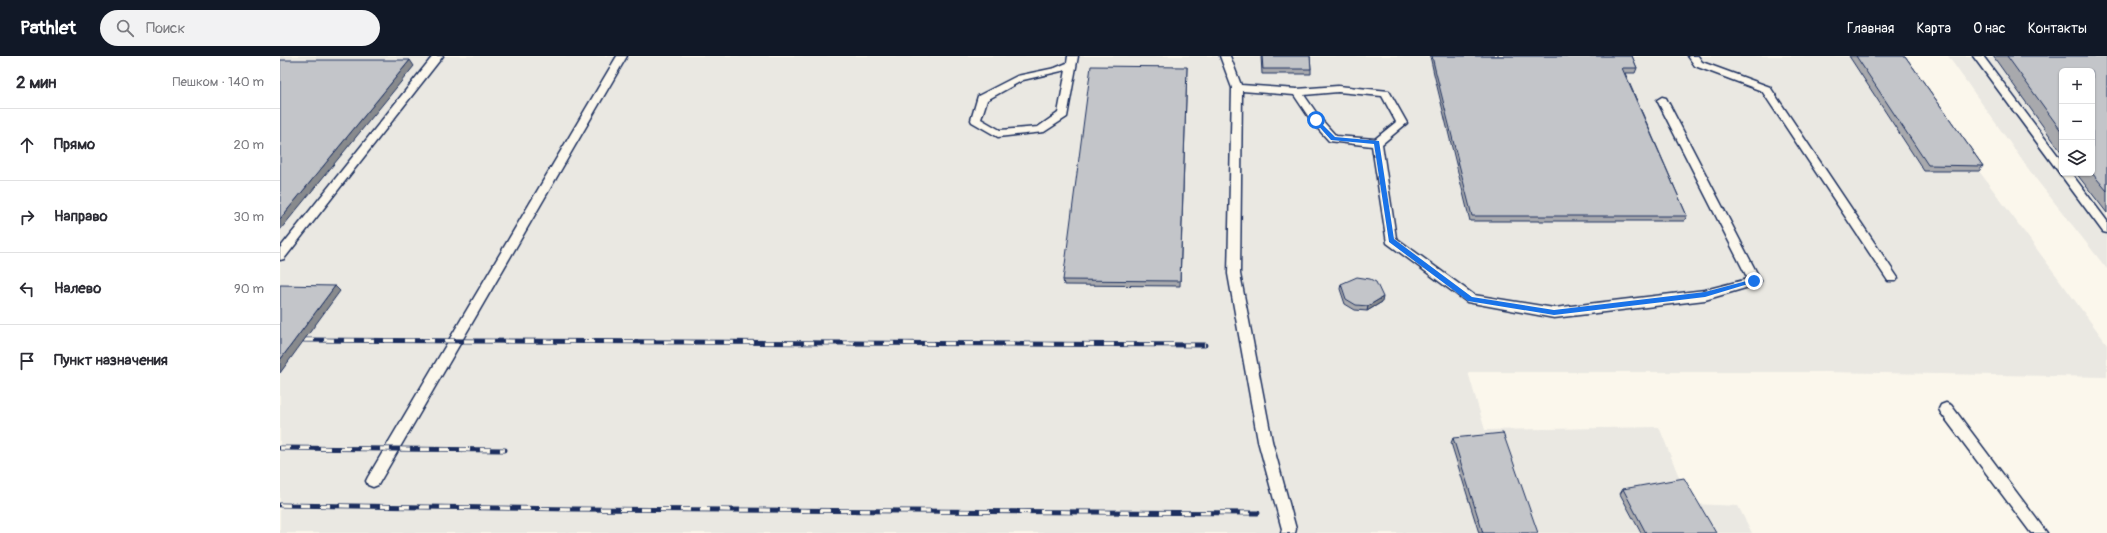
<!DOCTYPE html>
<html lang="ru">
<meta charset="utf-8">
<style>
body{margin:0;font-family:Pangolin,sans-serif;background:#f2f2f3;color:#2b2b33}
.controls{position:absolute;right:12px;top:12px;display:grid;overflow:hidden;border-radius:6px;box-shadow:0 1px 3px #0004}
.controls button{width:36px;height:36px;display:grid;place-items:center;padding:0;border:0;border-bottom:1px solid #e1e1e2;background:#fff;color:#2b2b33;font:20px sans-serif}
.stop{position:absolute;width:12px;height:12px;margin:-9px;border:3px solid #1a73e8;border-radius:50%;background:#fff}
.stop.end{background:#1a73e8;border-color:#fff;box-shadow:0 1px 4px #0008}
.list{margin:0;padding:0;list-style:none}
h2{display:flex;justify-content:space-between;align-items:center;height:52px;margin:0;padding:0 16px;font-size:17px}
h2 small{font-size:13px;font-weight:400;color:#7c7c81}
.list li{display:grid;grid-template-columns:26px 1fr auto;gap:12px;align-items:center;box-sizing:border-box;height:72px;padding:0 16px;border-top:1px solid #e1e1e2}
.list b{display:block;font-size:15px;white-space:nowrap}
.list em{font-size:13px;font-style:normal;color:#7c7c81}
.icon{flex:none;width:22px;height:22px;fill:none;stroke:currentColor;stroke-width:2;stroke-linecap:round;stroke-linejoin:round}
.map{position:relative;flex:none;width:1827px;height:477px;overflow:hidden}
header{display:flex;align-items:center;gap:24px;box-sizing:border-box;height:56px;padding:0 20px;background:#111827;color:#fff}
header strong{font-size:19px}
nav{display:flex;gap:22px;margin-inline-start:auto;font-size:14px}
.search{width:280px;height:36px;background:#f2f2f3;display:flex;align-items:center;gap:10px;box-sizing:border-box;padding:0 14px;border-radius:22px;color:#7c7c81;font-size:15px}
main{display:flex}
aside{flex:1;background:#fff}
.map>svg:first-child{display:block}
</style>
<header>
<strong>Pathlet</strong>
<div class="search"><svg class="icon" aria-label="search" viewBox="0 0 24 24"><circle cx="10" cy="10" r="6"/><path d="M15 15l6 6"/></svg>Поиск</div>
<nav><a>Главная</a><a>Карта</a><a>О нас</a><a>Контакты</a></nav>
</header>
<main>
<aside>
<h2>2 мин<small>Пешком · 140 m</small></h2>
<ul class="list">
<li><svg class="icon" aria-label="ahead" viewBox="0 0 24 24"><path d="M12 20V5M6 11l6-6 6 6"/></svg><div><b>Прямо</b></div><em>20 m</em></li>
<li><svg class="icon" aria-label="right" viewBox="0 0 24 24"><path d="M7 20v-9h11M14 6l5 5-5 5"/></svg><div><b>Направо</b></div><em>30 m</em></li>
<li><svg class="icon" aria-label="left" viewBox="0 0 24 24"><path d="M17 20v-9H6M10 6l-5 5 5 5"/></svg><div><b>Налево</b></div><em>90 m</em></li>
<li><svg class="icon" aria-label="arrive" viewBox="0 0 24 24"><path d="M6 21V4h12l-3 4 3 4H6"/></svg><div><b>Пункт назначения</b></div></li>
</ul>
</aside>
<div class="map">
<svg width="1827" height="477" viewBox="0 0 1827 477">
<rect width="100%" height="100%" fill="#fbf7ec"/>
<filter id="ink" filterUnits="userSpaceOnUse"><feTurbulence type="fractalNoise" baseFrequency=".025" numOctaves="2"/><feDisplacementMap in="SourceGraphic" scale="8" xChannelSelector="R" yChannelSelector="G"/><feConvolveMatrix kernelMatrix="1 2 1 2 8 2 1 2 1" color-interpolation-filters="sRGB"/></filter>
<g filter="url(#ink)">
<g fill="#eae8e2" fill-rule="evenodd">
<path d="M0,0h1618l81,115 128,173v33l-284,-5h-355l17,58 174,-3 22,55 12,22 45,2 14,27h-1472z"/>
<path d="M1668,0h159v213l-75,-95zM1782,15h30v102h-30z"/>
</g>
<g fill="none" stroke-linecap="round" stroke-linejoin="round">
<g stroke="#1b2f5e" stroke-width="3">
<g id="service">
<path d="M153,0h10l-159,203 -4,1v-12z"/>
<path d="M337,0h10l-249,429 -5,2 -5,-2 -2,-4 2,-4z"/>
<path d="M788,0h10l-11,61 -23,15 -46,5 -26,-15 -1,-2 7,-24 39,-20 38,-8 12,-5zM786,14l-8,43 -20,14 -38,3 -19,-11 6,-19 36,-20z"/>
<path d="M940,0h10l11,29 56,4 41,-3 51,5 18,32 -25,21 14,94 78,57 80,13 151,-18 43,-11 -91,-179 5,-3 4,1 95,183 -2,3 -54,16 -151,18 -87,-16 -80,-59 -15,-97 -43,-5 -17,-19 -18,-27 -52,-4 -2,183 32,167 24,88 -1,4h-14l1,-4 -24,-88 -30,-167 4,-186zM1058,36l44,4 14,26 -21,17 -39,-3 -16,-18 -16,-23z"/>
<path d="M1408,0h10l4,6 68,25 126,188 2,3 -2,3h-8l-126,-190 -67,-25z"/>
<path d="M1693,0h10l79,105v12h9l36,48v12l-4,-1z"/>
<path d="M1666,347l5,2 96,128h-16l-90,-120 -2,-4 2,-4z"/>
</g>
</g>
<use href="#service" fill="#fbf7ec" fill-rule="evenodd"/>
<g stroke="#1b2f5e" stroke-width="5">
<g id="rail">
<path d="M24,284l901,5"/>
<path d="M0,392l225,2"/>
<path d="M0,449l293,4 685,4"/>
</g>
</g>
<use href="#rail" stroke="#fbf7ec" stroke-width="3.5" stroke-dasharray="10" stroke-linecap="butt"/>
</g>
<g fill="#a8a9ad" stroke="#1b2f5e">
<path d="M981,0h49l1,13v5h-49z"/>
<path d="M1150,0h202l5,12 -2,5h-10l62,143 -3,5h-214l-36,-147z"/>
<path d="M1569,0h56l78,110 -4,5h-55z"/>
<path d="M1713,0h114v157l-31,-40h16l-30,-102v82z"/>
<path d="M907,11l-7,219 -116,-1 -1,-5z"/>
<path d="M1061,228l41,18 -15,9 -12,-1 -10,-6 -5,-15z"/>
<path d="M1173,382l85,95h-59l-28,-90z"/>
<path d="M1343,433l93,44h-75l-21,-39z"/>
</g>
<g fill="#888a8d" stroke="#1b2f5e">
<path d="M130,4l4,6 -134,164v-11z"/>
<path d="M55,230l5,5 -60,82v-13z"/>
<path d="M1103,241l-1,5 -15,9 1,-5z"/>
</g>
<g fill="#c3c5c9" stroke="#1b2f5e">
<path d="M982,0h48l1,13h-48z"/>
<path d="M1152,0h200l5,12h-15l65,148h-215l-37,-147z"/>
<path d="M1576,0h49l78,110 -55,-1z"/>
<path d="M1727,0h100v135l-15,-18v-102h-30v61z"/>
<path d="M0,4h130l-130,159z"/>
<path d="M811,10l96,1 -7,214 -117,-1z"/>
<path d="M1077,221l13,2 6,3 7,15 -15,9 -12,-1 -10,-6 -5,-15z"/>
<path d="M0,229l55,1 -55,74z"/>
<path d="M1223,377l35,100h-55l-30,-95z"/>
<path d="M1404,422l32,55h-70l-23,-44z"/>
</g>
</g>
<path fill="#1a73e8" d="M1036,62l19,19 44,4 15,98 78,58 82,13 151,-18 49,-13 4,2 -53,16 -151,18 -86,-14 -79,-59 -15,-98 -43,-4 -17,-19z"/>
</svg>
<div class="controls">
<button>+</button>
<button>−</button>
<button><svg class="icon" aria-label="layers" viewBox="0 0 24 24"><path d="M12 4l9 5-9 5-9-5zM3 14l9 5 9-5"/></svg></button>
</div>
<div class="stop" style="left:1036px;top:64px"></div>
<div class="stop end" style="left:1474px;top:225px"></div>
</div>
</main>
